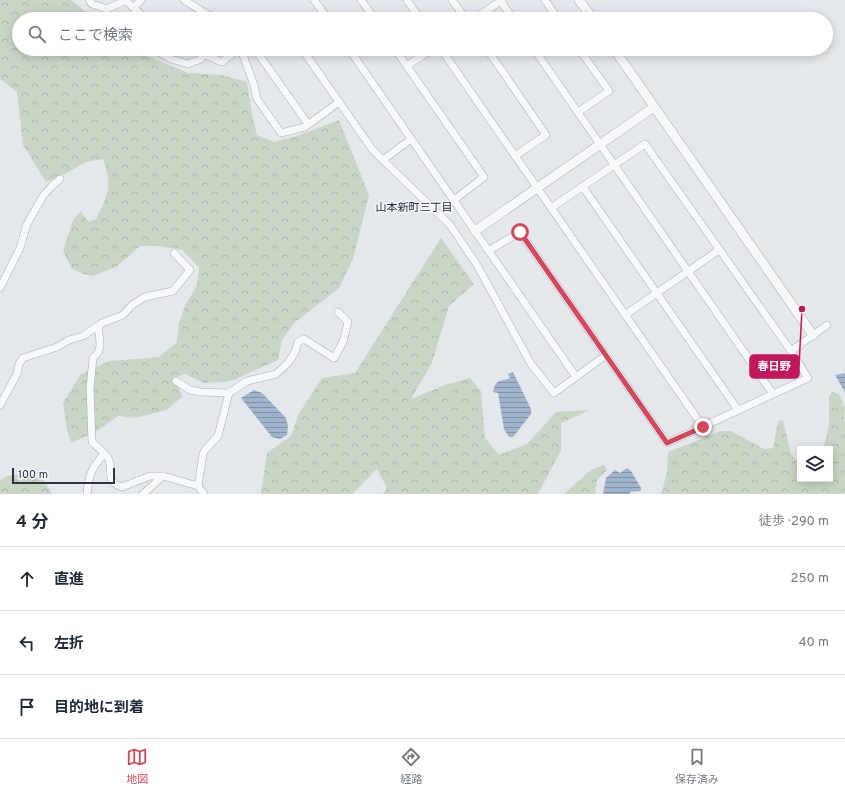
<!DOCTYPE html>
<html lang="ja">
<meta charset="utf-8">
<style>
body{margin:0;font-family:Overpass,"Noto Sans JP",sans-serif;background:#f6f6f7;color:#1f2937}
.controls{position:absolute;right:12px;bottom:12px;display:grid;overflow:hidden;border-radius:0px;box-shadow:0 2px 10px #0003}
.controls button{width:36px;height:36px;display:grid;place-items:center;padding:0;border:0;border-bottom:1px solid #e0e1e3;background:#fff;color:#1f2937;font:20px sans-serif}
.scale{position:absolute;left:12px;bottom:10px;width:103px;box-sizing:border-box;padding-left:4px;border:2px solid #2b3445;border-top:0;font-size:11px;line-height:14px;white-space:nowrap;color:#2b3445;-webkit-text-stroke:3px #f4f6f9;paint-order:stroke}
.stop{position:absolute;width:12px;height:12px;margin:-9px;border:3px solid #d1495b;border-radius:50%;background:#fff}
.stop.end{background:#d1495b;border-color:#fff;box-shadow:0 1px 4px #0008}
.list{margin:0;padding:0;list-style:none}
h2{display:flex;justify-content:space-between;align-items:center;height:52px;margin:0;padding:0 16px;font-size:17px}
h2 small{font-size:13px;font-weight:400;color:#747a83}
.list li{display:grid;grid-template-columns:26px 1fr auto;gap:12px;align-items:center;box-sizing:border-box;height:64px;padding:0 16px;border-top:1px solid #e0e1e3}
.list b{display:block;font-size:15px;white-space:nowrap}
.list em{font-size:13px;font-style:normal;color:#747a83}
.icon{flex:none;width:22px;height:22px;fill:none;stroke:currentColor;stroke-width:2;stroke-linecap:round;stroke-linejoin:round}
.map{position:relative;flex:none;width:845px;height:494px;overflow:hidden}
.search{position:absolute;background:#fff;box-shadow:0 2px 10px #0003;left:12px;right:12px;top:12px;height:44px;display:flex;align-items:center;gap:10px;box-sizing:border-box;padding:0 14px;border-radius:22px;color:#747a83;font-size:15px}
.sheet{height:244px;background:#fff}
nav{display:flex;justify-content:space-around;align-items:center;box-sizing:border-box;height:56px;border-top:1px solid #e0e1e3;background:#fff;font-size:11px;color:#747a83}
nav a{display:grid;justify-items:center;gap:2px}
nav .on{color:#d1495b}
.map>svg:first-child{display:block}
</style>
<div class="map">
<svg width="845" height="494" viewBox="0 0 845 494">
<defs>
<pattern id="forest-crowns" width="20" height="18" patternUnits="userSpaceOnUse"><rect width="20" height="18" fill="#c9d6c5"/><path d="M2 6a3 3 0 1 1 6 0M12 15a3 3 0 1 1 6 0" fill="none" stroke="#adb8ab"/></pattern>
<pattern id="water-rules" width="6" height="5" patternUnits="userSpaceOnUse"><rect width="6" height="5" fill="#9fb4cc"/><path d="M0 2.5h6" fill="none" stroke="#8293a7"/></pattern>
</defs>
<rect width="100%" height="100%" fill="#e4e7ec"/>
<g fill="url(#forest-crowns)">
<path d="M0,0h71l22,18h35l-109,1v30h111l58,24 34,2 25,7 6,37 4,16 17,7 26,-7 39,-15 30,75 -16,64 -14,29 -45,35 -12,17 -4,20 -47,21 -27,2 -19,-9 -9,3 6,20 -16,13 -31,8 -17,-2 -21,15 -26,12 -4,-13 -4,-27 17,-28 29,-14 50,-4 18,-15 2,-19 6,-17 12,-21 2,-18 -17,-17 -23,-4h-19l-24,21 -23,9 -9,-2 -12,-5 -9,-18 10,-31 8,-9 7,11 8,-3c12,-24 17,-33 7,-60l-17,3 -21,12 -19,8 -23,-37 -6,-53 -17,-13z"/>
<path d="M441,238l33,46 -25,22 -17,57 -21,36 34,-14 25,-7 11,13 4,47 14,17 28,-11 29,-32 34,-2 -29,13v27l-23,44h-155l4,-6 -10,-19 -25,25h-91l6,-41 24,-17 7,-21 24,-37 33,-5z"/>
<path d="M832,392l7,2 6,14 -1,12 1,2v72h-186l3,-2 5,-20 1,-20 53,-21h10l33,18 9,-1 5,-27 5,-1 8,34 9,12v13h30v-30h-7l6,-23v-29z"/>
<path d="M604,465l3,5 -10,10 -2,14h-31l27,-24z"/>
<path d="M23,474l20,5 8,13v2h-51v-14l7,-4z"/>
</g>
<g fill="url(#water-rules)">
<path d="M513,372l18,37v5l-18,23h-4l-5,-8 -6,-36 -5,-1c3,-13 6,-10 17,-14l-2,-4z"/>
<path d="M845,373v19l-10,-17z"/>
<path d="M254,390l8,3 24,25 2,8 -1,9 -7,4 -8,-2 -31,-39z"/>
<path d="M627,468l4,3 10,17v3l-11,1v2h-27l3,-16 9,-8 5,3z"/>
</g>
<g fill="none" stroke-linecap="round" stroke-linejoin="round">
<g stroke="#a9aeb7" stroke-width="8">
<g id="minor">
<path d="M89,0l3,4 15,5 19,-9"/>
<path d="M125,0l21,19"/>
<path d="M184,0l21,13 15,6"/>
<path d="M314,0l14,19"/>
<path d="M361,0l14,19"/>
<path d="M407,0l13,19"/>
<path d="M452,0l14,19"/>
<path d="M500,0l13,19"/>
<path d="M545,0l13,19"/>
<path d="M133,8l8,-8"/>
<path d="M474,19l28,-19"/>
<path d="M153,49l18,10 17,5 13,-5 2,-4"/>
<path d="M191,49l31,13 16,-13"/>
<path d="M238,49l5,6 11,30 3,14 24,34 24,-6 34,-25"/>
<path d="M255,49l53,75"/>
<path d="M302,49l70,100 11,11 28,-21"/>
<path d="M349,49l227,328"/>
<path d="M395,49l89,128 -30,23"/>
<path d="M441,49l262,378"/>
<path d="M487,49l59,86 -31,21"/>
<path d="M534,49l239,345"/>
<path d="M407,66l25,-17"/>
<path d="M578,112l31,-21 -30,-42"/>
<path d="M383,160l67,65 27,40 54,99 23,29 52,-38"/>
<path d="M583,187l155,223"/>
<path d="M488,251l32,-19 147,211 141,-65 -17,-27 -146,-207 -94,64"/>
<path d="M0,288l20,-40 7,-24 16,-28 9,-10 8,-7"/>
<path d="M625,315l94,-65"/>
<path d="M98,326c1,11 6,25 -5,32l-3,30 2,54c5,5 12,10 16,16 7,12 -5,22 14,29l28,-11h13l35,10 6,8"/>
<path d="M791,351l36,-26"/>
<path d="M176,381l14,9 11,2 28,1"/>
<path d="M0,405l17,-31 2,-10 4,-6 34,-11 12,-7 14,-4 19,-13 21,-8 9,-10 13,-8 28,-6 17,-21 -16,-17"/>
<path d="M198,486l5,-32 2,-4 13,-14 11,-43 18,-12 29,-7 12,-11 7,-11 3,-10 6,-3 30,19 9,-16 5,-20 -10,-10"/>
<path d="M87,494c2,-20 4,-25 17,-40"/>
<path d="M143,494l20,-18"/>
</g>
</g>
<g stroke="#a9aeb7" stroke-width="10">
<g id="tertiary">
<path d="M579,0l14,19"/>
<path d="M614,49l199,286"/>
<path d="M475,231l179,-124"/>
</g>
</g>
<use href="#minor" stroke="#f7f8fa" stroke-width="7"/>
<use href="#tertiary" stroke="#f7f8fa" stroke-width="9"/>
</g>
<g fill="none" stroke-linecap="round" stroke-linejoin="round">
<path stroke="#d1495b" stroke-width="5" d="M520,232l147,211 36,-16"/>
</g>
<g text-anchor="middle" stroke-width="3" stroke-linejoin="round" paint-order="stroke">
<g font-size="11" fill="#1d2536" stroke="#f4f6f9">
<text x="414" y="211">山本新町三丁目</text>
</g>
</g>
<path fill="none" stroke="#c2185b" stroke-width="1.5" d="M802 309L799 366"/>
<circle fill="#c2185b" stroke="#f4f6f9" stroke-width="1.5" cx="802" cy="309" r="4"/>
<rect fill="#c2185b" stroke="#c2185b" stroke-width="1.5" x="750" y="355" width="49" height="23" rx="4"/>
<g font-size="11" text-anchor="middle" font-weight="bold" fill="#fff">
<text x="774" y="370">春日野</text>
</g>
</svg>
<div class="controls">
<button><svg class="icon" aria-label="layers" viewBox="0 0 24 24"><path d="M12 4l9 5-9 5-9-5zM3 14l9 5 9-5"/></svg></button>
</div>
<div class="scale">100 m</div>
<div class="stop" style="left:520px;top:232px"></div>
<div class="stop end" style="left:703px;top:427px"></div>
<div class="search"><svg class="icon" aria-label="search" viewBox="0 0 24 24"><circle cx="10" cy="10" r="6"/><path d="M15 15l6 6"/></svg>ここで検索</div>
</div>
<section class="sheet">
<h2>4 分<small>徒歩 · 290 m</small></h2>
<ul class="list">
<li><svg class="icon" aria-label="ahead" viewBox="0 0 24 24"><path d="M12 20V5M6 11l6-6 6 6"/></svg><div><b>直進</b></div><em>250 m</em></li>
<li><svg class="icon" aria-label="left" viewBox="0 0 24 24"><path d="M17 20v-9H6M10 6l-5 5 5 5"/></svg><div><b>左折</b></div><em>40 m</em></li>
<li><svg class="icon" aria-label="arrive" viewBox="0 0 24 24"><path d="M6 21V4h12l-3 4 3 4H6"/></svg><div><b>目的地に到着</b></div></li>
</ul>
</section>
<nav>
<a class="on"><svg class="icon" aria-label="map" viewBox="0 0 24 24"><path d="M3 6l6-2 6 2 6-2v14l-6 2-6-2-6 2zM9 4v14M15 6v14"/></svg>地図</a>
<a><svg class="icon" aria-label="directions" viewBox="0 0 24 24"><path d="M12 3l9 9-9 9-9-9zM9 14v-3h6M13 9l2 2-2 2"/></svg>経路</a>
<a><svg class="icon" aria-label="saved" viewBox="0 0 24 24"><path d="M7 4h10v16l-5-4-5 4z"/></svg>保存済み</a>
</nav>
